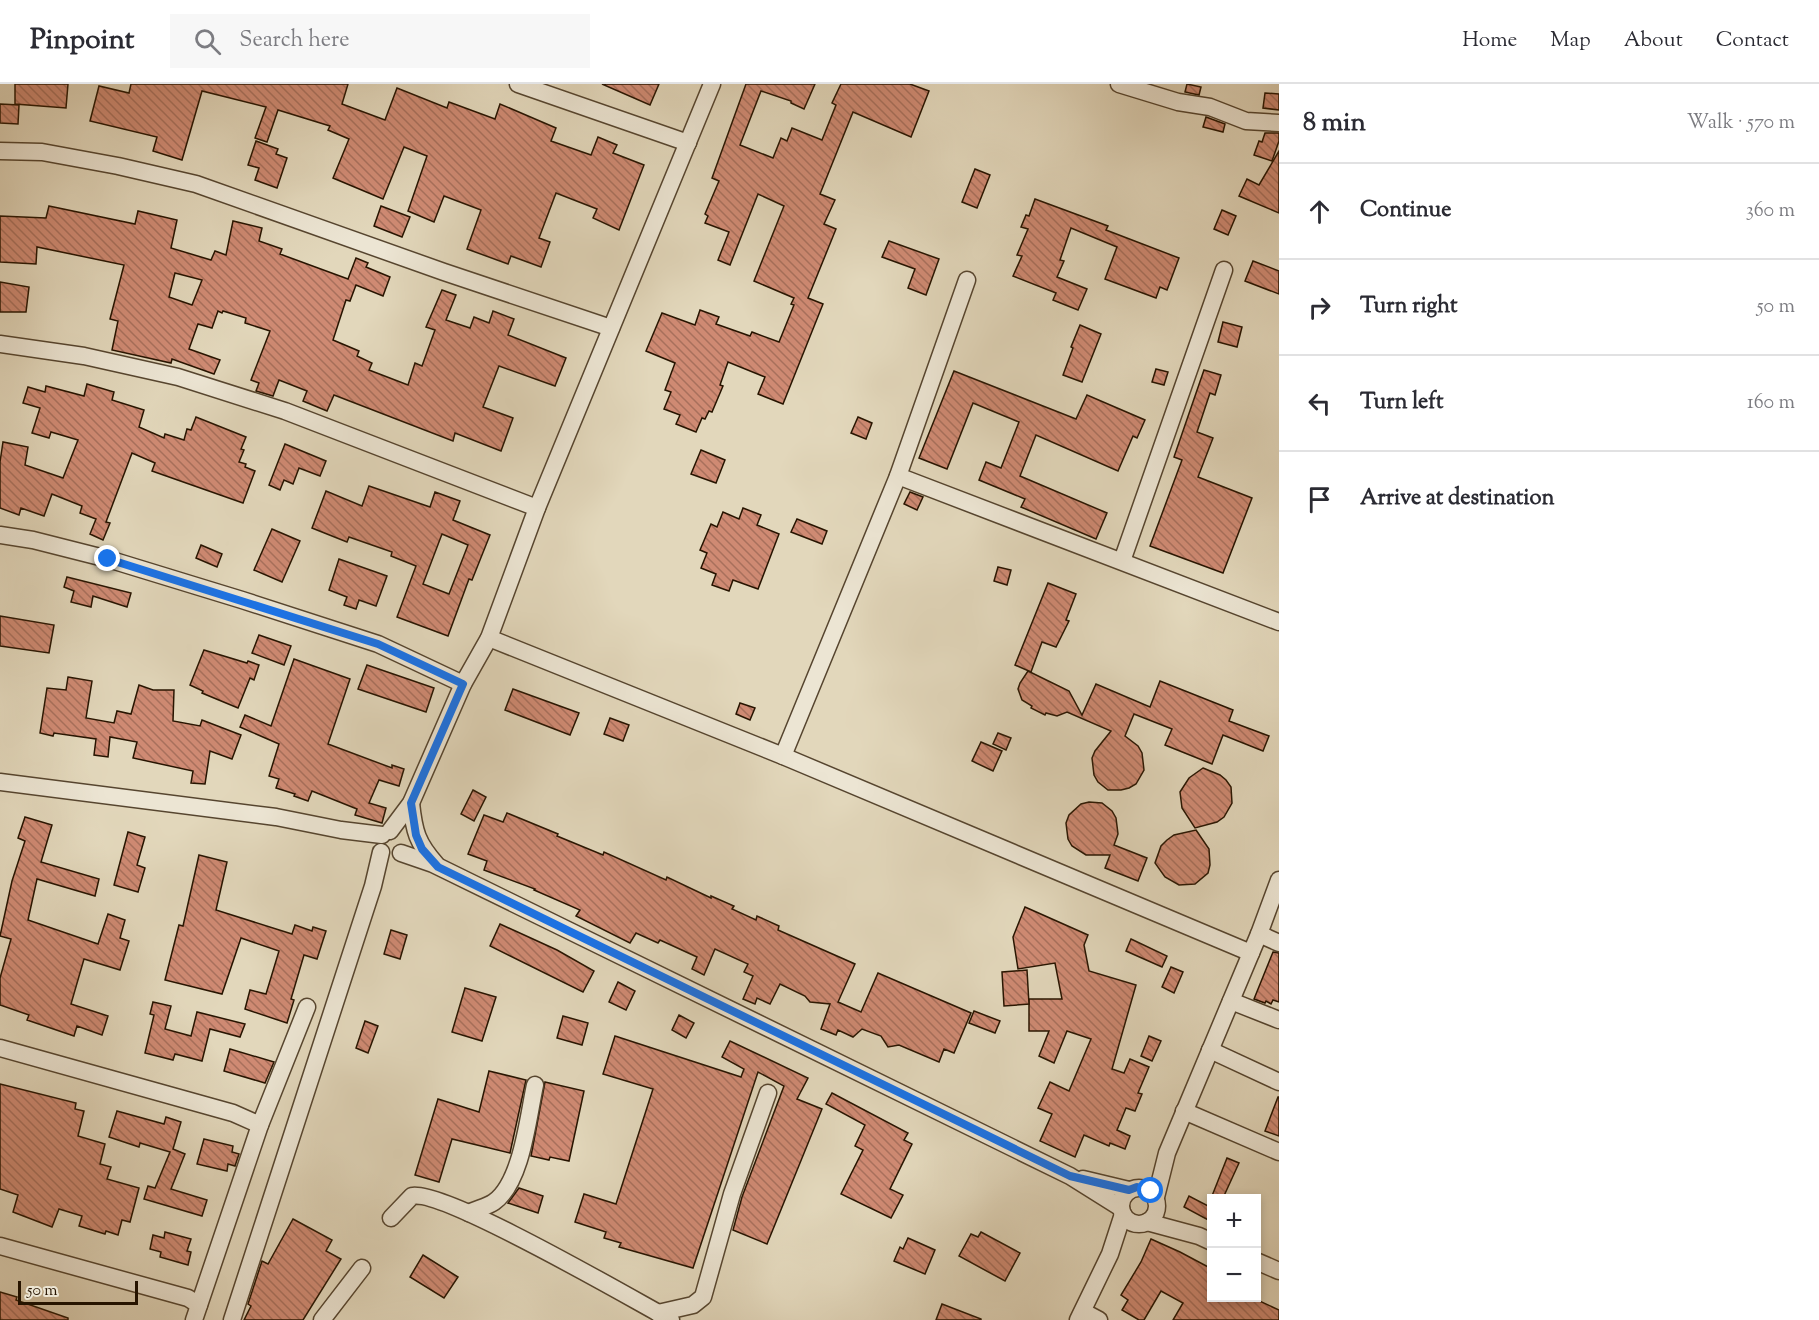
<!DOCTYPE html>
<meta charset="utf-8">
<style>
body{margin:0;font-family:"Sorts Mill Goudy",serif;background:#f7f7f7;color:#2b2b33}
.controls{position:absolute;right:18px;bottom:18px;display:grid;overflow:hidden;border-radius:0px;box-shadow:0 3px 9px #0003}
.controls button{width:54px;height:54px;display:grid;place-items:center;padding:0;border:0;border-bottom:2px solid #e1e1e2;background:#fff;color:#2b2b33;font:30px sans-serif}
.scale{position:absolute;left:18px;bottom:15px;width:120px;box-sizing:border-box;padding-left:6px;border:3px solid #271400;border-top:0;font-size:16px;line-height:21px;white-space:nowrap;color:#271400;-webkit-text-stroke:4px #ece5d3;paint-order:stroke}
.stop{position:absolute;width:18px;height:18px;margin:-14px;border:4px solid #1a73e8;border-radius:50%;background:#fff}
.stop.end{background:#1a73e8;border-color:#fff;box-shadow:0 2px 6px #0008}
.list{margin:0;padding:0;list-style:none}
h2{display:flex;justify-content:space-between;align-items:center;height:78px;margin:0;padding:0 24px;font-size:26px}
h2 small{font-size:20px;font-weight:400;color:#7c7c81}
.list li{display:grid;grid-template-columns:39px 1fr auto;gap:18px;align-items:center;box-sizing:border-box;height:96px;padding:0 24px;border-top:2px solid #e1e1e2}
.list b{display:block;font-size:22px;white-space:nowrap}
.list em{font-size:20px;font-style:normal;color:#7c7c81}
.icon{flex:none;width:33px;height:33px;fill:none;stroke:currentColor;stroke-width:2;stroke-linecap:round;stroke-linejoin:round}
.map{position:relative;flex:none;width:1279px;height:1236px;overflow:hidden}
header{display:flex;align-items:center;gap:36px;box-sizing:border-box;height:84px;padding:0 30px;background:#fff;border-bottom:2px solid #e1e1e2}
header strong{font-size:28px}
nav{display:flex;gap:33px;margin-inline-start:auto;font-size:21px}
.search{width:420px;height:54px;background:#f7f7f7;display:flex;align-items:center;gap:15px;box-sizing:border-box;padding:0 21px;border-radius:0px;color:#7c7c81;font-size:22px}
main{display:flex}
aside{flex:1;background:#fff}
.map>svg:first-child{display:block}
</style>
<header>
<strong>Pinpoint</strong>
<div class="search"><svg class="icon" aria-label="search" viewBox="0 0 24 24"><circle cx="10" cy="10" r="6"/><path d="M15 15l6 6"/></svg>Search here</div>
<nav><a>Home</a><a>Map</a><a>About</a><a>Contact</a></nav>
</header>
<main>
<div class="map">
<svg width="1279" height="1236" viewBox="0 0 1279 1236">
<defs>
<pattern id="building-back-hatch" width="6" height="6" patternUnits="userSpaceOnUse" patternTransform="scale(1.5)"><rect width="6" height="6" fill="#cf8a73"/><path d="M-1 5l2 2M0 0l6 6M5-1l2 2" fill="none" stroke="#a8705c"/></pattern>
</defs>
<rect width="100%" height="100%" fill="#e2d7bb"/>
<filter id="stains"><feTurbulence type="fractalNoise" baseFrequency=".00333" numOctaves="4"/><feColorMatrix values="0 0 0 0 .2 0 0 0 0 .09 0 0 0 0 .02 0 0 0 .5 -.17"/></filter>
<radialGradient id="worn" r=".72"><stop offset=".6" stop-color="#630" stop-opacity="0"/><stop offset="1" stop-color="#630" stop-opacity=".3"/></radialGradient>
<g fill="url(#building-back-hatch)" stroke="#271400" stroke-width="1.5" fill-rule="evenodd">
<path d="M15,0h53l-2,24 -51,-4z"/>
<path d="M131,0h217l-6,20 43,16 12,-32 50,20 2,-6 46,17 5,-15 56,24 -5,13 40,14 7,-18 19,8 -4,8 31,12 -25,65 -26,-12 4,-9 -41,-16 -17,45 11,4 -9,25 -30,-11 -3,8 -41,-15 14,-39 -37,-14 -10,26 -26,-11 19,-55 -23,-9 -21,52 -50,-21 16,-39 -21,-9 2,-4 -52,-16 -11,32 -12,-4 11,-31 -64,-16 -20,69 -29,-9 4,-14 -67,-16 9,-35 30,7z"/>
<path d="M602,0h57l-9,21z"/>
<path d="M746,0h69l-11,25 -13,-6v-2l-30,-10 -21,54 33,13 8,-20 6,3 5,-13 30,12 14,-35 -4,-2 9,-19h69l19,7 -18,46 -58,-25 -33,82 15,6 -11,24 12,5 -28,69 15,6 -40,100 -25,-10 7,-17 -37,-15 -8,23 3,1 -11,26 -3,-1 -4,8 -3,-1 -6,14 -20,-8 4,-9 -16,-6 7,-17 -6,-2 10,-27 -29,-12 16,-38 33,12 5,-15 19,7 -3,7 34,12 2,-4 27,10 15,-37 -3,-1 3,-6 -40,-17 30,-75 -26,-12 -28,71 -12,-5 11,-28 -24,-9 3,-7 -3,-2 14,-33 -7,-3z"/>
<path d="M1187,0l14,3 -2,8 -14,-3z"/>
<path d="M1265,9l14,1v16l-16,-2z"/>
<path d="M0,20l19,1 -1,19 -18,-1z"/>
<path d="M1206,33l19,7 -2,8 -20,-5z"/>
<path d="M1265,49h14v8l-7,20 -18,-6 5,-14 3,1z"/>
<path d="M256,57l22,8 -2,5 11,4 -10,30 -22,-8 4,-12 -11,-3z"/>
<path d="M1279,67v62l-40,-17 8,-17 12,6z"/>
<path d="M975,85l15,6 -13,33 -15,-6z"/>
<path d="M1035,115l73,27 -2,4 73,28 -12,32 -7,-3 -4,11 -51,-19 12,-32 -46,-19 -11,32 4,1 -7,16 30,12 -9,21 -25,-10 3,-7 -43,-17 9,-20 -5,-1 11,-26 -7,-2 5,-12 3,1z"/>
<path d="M49,122l86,18 3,-13 39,9 -6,28 40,12 4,-9 11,4 7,-34 29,7 -3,13 23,8 -2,5 68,25 8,-21 12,5 -2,4 24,10 -7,19 -27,-11 -6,16 -4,-1 -13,40 26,11 -2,5 15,7 -3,7 39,15 7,-22 7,3 13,-36 -9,-3 16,-37 14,5 -10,25 24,8 4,-11 15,6 4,-12 21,8 -6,16 58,23 -11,28 -56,-20 -16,41 30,11 -12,33 -46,-18 -2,8 -119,-46 -7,16 -24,-10 4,-10 -28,-11 -6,16 -17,-5 3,-8 -8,-3 19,-49 -25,-8 1,-5 -23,-7 -1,2 -4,-2 -6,17 -14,-4 -9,25 31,11 -6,14 -42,-15 -1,4 -59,-13 6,-29 -8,-2 14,-54 -87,-18 -1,17 -36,-2v-46l46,2zM175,189l27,7 -10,25 -23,-8z"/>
<path d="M381,122l29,11 -8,20 -28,-11z"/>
<path d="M1222,126l14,6 -8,19 -14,-6z"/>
<path d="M889,157l50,18 -13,36 -18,-7 7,-19 -33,-12z"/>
<path d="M1253,177l26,10v23l-34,-13z"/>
<path d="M0,198l29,5 -3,25h-26z"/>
<path d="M1223,238l19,5 -5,20 -19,-5z"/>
<path d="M1080,241l21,9 -19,48 -19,-7 10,-27 -2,-1z"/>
<path d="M1156,285l12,3 -4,13 -12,-3z"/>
<path d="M1204,286l17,5 -6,20 -5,-2 -13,39 16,6 -15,39 54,21 -29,75 -73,-27 32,-86 -8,-3z"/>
<path d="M954,287l122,48 11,-24 58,25 -8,18 -4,-2 -15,35 -82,-36 -16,41 87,37 -11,26 -75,-32 4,-8 -46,-19 7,-18 15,6 18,-46 -46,-19 -26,66 -28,-11z"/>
<path d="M87,300l27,8 -2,8 32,10 -5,17 25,11 1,-4 19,6 3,-11 4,1 5,-13 50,20 -5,12 3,1 -5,12 7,2 -1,3 10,4 -12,32 -91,-32 3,-8 -23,-10 -26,69 4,1 -7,17 -13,-6 6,-15 -16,-6 2,-7 -30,-12 -8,22 -23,-8 -2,7 -19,-7v-46l3,-20 25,5 -3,18 38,13 15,-38 -27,-8 -2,6 -17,-5 8,-25 -17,-5 5,-16 17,5 1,-6 38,10z"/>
<path d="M858,333l14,6 -6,16 -15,-6z"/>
<path d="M285,360l41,17 -6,15 -21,-8 -6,16 -9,-4 -4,10 -11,-5z"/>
<path d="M701,366l24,10 -9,23 -25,-9z"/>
<path d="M369,402l61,21 5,-15 25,9 -7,19 37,15 -18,45 -3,-1 -21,57 -51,-19 19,-51 -25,-10 1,-4 -43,-15 -2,5 -35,-14 14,-37 36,15zM442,450l26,11 -19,49 -26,-10z"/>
<path d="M910,408l13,5 -6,13 -13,-6z"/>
<path d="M743,424l18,7 -4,10 22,9 -21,55 -25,-9 -4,11 -17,-6 4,-11 -15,-6 6,-15 -7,-3 11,-26 6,3 6,-15 16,7z"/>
<path d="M797,435l30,12 -5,13 -31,-12z"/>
<path d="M272,445l28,12 -18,41 -28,-12z"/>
<path d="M201,461l21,9 -5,13 -21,-9z"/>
<path d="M339,475l48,17 -11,30 -17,-6 -3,9 -12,-4 3,-8 -18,-7z"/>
<path d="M998,483l13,3 -4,15 -13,-4z"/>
<path d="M67,493l64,16 -4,14 -34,-11 -2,11 -20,-5 3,-11 -10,-4z"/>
<path d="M1048,499l28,11 -10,26 3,1 -13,26 -14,-5 -11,30 -16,-7z"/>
<path d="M0,532l54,9 -5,28 -49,-7z"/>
<path d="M259,551l32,11 -7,19 -32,-12z"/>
<path d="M204,566l43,13 1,-2 11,4 -5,15 -4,-2 -12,30 -36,-15 1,-2 -13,-6z"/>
<path d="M294,575l56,20 -22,65 64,24v-3l12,4 -5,17 -20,-6 -10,23 17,5 -4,15 -27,-8 2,-6 -45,-18 -4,10 -14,-5 1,-2 -19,-6 3,-9 -10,-3 10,-32 -39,-17 5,-12 26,11z"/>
<path d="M367,581l67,23 -8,24 -68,-23z"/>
<path d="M1028,587l41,20 13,24 14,-31 54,23 10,-26 73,29 -4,11 40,15 -6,15 -40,-16 -11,29 -47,-19 7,-16 -38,-15 -9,22 13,10 4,7 2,17 -8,14 -7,4 -8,2h-13l-10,-8 -4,-7 -2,-17 3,-7 16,-20 -44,-19 -10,4 -11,-3 -1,2 -14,-7 1,-2 -10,-6 -4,-11 2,-6z"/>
<path d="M68,593l24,4 -6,37 28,5 3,-12 14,3 8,-29 14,5h21l-1,31 27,5 2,-6 39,15 -9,24 -22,-8 -5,33 -14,-1 2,-12 -60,-13 4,-16 -27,-5 -2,20 -14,-2 2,-16 -42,-6 -1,3 -13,-3 7,-45 19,2z"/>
<path d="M513,605l66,24 -9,22 -65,-25z"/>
<path d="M740,619l15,5 -5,12 -14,-6z"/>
<path d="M610,634l19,7 -6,16 -19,-7z"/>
<path d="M998,649l13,5 -5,12 -13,-6z"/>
<path d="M981,658l21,9 -9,20 -21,-10z"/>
<path d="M1203,684l17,7 6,5 5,7 1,16 -8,14 -7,5 -22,6 -13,-20 -2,-16 9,-14z"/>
<path d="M473,706l13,7 -12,24 -13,-7z"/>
<path d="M1089,718l13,1 10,8 4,7 2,16 -4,11 33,13 -9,23 -33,-13 5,-13h-24l-14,-9 -4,-7 -2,-16 3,-8 12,-11z"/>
<path d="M507,729l51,21 -1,2 46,19 1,-3 62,28 1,-3 44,21v-2l23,10 -2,3 24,11 1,-4 22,10 -1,4 77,34 -17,38 23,10 17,-39 93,40 -17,40 -10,-4 -5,13 -40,-17 -11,2 -7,-11 -19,-7 -9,8 -15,-7 -2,5 -15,-6 9,-25 -20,-2 -5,-6 -25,-12 -10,20 -13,-6 -2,6 -12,-5 10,-23 -9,-4 4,-8 -33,-15 -11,26 -12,-6 5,-12 -37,-17 -2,3 -22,-10 -6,10 -54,-27 4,-6 -46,-20 1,-1 -51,-19 3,-9 -19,-7 16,-39 19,7z"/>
<path d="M25,733l27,8 -11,37 58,17 -4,17 -58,-17 -9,41 70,24 10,-30 17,6 -5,18 9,3 -9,29 -36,-11 -13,45 37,12 -6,19 -25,-9 -3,10 -47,-16 2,-5 -29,-10v-27l11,-39 -11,-3 12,-55 13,-40 -7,-3z"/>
<path d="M1196,746l13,19 1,16 -2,8 -13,11 -16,1 -14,-8 -10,-14 6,-17 6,-6 7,-5z"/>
<path d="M128,748l17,5 -8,28 8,3 -7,24 -24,-7z"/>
<path d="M199,771l28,7 -11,48 76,24 3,-9 17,6 1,-4 13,4 -9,28 -13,-4 -13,44 3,1 -7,23 -42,-14 5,-19 16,4 13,-43 -38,-13 -19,56 -57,-14 14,-55 4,1z"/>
<path d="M1025,823l63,28 -4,10 5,26 47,14 -24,84 12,4 6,-14 19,8 -11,26 4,1 -7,17 -9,-3 -9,22 13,6 -5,13 -15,-6 -1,3 -25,-11 -9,22 -35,-16 12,-27 -14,-6 12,-26 19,9 22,-52 -24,-8 -13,32 -15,-7 10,-25h-20v-32h33l-7,-36 -37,6 -5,-32z"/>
<path d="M500,840l57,26 37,21 -11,21 -93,-46z"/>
<path d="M391,846l16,5 -7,24 -16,-5z"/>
<path d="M1131,855l36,17 -5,11 -36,-16z"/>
<path d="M1273,868l6,1v49l-6,-2 -2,4 -5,-3 -1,2 -11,-4z"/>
<path d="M1171,883l12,5 -9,21 -12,-6z"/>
<path d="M1027,886l2,34 -25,2 -2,-34z"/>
<path d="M618,898l17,9 -9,19 -17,-8z"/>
<path d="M465,904l31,9 -14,44 -30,-9z"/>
<path d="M153,918l18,4 -6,23 26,7 6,-24 48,12 -5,13 -30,-8 -8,32 -27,-7 -2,6 -28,-7 9,-38 -4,-1z"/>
<path d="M974,927l26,10 -5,12 -26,-10z"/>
<path d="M679,931l15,8 -8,15 -14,-8z"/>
<path d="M563,932l25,7 -6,22 -25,-7z"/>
<path d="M365,937l13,5 -10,27 -12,-5z"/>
<path d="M615,952l126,41 3,-8 -22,-12 8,-16 78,37 -11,21 25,10 -55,135 -34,-14 9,-33 42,-111 -26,-14 -65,196 -74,-21 2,-4 -17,-5 2,-6 -31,-10 9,-28 32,10 37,-115 -50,-15z"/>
<path d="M1149,952l12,5 -9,20 -11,-5z"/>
<path d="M230,965l44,13 -9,21 -41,-12z"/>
<path d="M489,987l37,9 -16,73 -58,-14 -13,43 -24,-7 23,-76 41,13z"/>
<path d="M545,998l39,9 -15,70 -19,-4 -1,3 -18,-4z"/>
<path d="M0,1000l76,19 -1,6 9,2 -6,25 27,8 -5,20 11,3 -4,12 32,9 -9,34 -8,-2 -4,15 -12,-4 -1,3 -26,-8 3,-10 -23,-7 -7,18 -39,-15 5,-17 -18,-6z"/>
<path d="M832,1009l76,40 -4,7 8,4 -22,45 13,6 -12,23 -50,-24 22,-44 -8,-4 10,-21 -39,-21z"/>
<path d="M1278,1013h1v39l-14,-5z"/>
<path d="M117,1027l47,13 2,-7 15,5 -8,27 12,5 -14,35 36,11 -5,16 -58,-17 4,-13 7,2 15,-36 -30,-9 -1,4 -30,-10z"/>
<path d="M204,1055l29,7 -1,6 7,2 -4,12 -7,-2 -1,7 -30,-7z"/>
<path d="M1227,1074l12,5 -16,35h-11v24l-28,-15 5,-11 19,10z"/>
<path d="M519,1104l24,8 -5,17 -30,-10z"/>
<path d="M293,1135l39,21 -6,11 15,8 -38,61h-59l7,-14 -3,-2 14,-43 6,3z"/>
<path d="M165,1148l26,7 -4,12 4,1 -3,13 -28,-8 1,-5 -11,-3 3,-14 11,3z"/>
<path d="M981,1148l39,21 -15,28 -46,-25 12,-22 7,3z"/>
<path d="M908,1154l27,12 -10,24 -31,-13 6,-14 3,2z"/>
<path d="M1151,1155l29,13 32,17v29h41l26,12v10h-106l10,-17 -22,-12 -17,29h-5l-17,-10 6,-10 -7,-5 20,-33z"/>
<path d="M423,1171l35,22 -14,21 -34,-21z"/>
<path d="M0,1208l17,5 -1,3 52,18v2h-68z"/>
<path d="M942,1220l39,15v1h-45z"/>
</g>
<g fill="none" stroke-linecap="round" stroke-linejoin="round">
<g stroke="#56452f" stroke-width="19">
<g id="minor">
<path d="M518,0l170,59"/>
<path d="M1119,0l59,18 32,5 36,14 33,2"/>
<path d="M0,67l42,1 76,14 78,18 248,88 167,56"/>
<path d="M0,260l84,12 94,21 107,34 252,97"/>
<path d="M898,392l381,146"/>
<path d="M0,451l33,5 75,19 134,41 136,44 85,40"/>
<path d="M1122,477l102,-291"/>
<path d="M489,554l294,118 468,197"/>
<path d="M783,672l115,-280 69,-196"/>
<path d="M0,698l276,35 65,13 41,5"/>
<path d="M411,719c3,28 6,40 25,61"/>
<path d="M390,747l21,-28 52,-119 26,-46 48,-130 175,-424"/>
<path d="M401,769l32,11 637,312 51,32"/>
<path d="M1259,850l20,9"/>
<path d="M1231,917l48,19"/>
<path d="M0,964l233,65 27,12"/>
<path d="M1210,966l69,32"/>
<path d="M1184,1027l95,41"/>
<path d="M1083,1095l46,11"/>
<circle cx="1139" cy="1122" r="18"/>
<path d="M1156,1113l11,-44 92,-219 20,-54"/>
<path d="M469,1129c7,-4 18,-6 25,-11 28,-20 34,-85 41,-117"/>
<path d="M391,1134l21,-22c32,-7 220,103 259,124"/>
<path d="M1147,1138l52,14 13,6"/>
<path d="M0,1162l188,52 11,7"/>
<path d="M1256,1177l23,10"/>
<path d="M1084,1228l15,8"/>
<path d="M658,1229l35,-8 10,-8 29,-103 36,-101"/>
<path d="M194,1236l66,-195 47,-118"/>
<path d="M232,1236l141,-434 8,-34"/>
<path d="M322,1236l40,-52"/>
<path d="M1078,1236l32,-66 13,-40"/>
</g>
</g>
<use href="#minor" stroke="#ece5d3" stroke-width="16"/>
</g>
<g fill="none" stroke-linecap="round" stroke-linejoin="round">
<path stroke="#1a73e8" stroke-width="8" d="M108,475l270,85 85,40 -52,119 5,32 6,14 16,18 632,309 59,14 8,-3 14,4"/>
</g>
<rect width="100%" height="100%" filter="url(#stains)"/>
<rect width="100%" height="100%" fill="url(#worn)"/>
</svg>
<div class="controls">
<button>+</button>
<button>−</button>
</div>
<div class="scale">50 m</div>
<div class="stop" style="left:1151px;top:1107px"></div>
<div class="stop end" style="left:108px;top:475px"></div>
</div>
<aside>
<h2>8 min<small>Walk · 570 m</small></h2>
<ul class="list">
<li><svg class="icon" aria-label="ahead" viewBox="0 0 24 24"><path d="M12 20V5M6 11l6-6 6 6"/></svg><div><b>Continue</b></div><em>360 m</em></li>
<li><svg class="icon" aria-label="right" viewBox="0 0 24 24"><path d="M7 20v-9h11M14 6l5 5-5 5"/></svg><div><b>Turn right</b></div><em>50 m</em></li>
<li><svg class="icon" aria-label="left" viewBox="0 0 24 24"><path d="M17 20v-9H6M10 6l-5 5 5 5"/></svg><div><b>Turn left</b></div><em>160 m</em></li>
<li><svg class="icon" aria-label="arrive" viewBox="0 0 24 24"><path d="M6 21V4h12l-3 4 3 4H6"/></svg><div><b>Arrive at destination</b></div></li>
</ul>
</aside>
</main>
